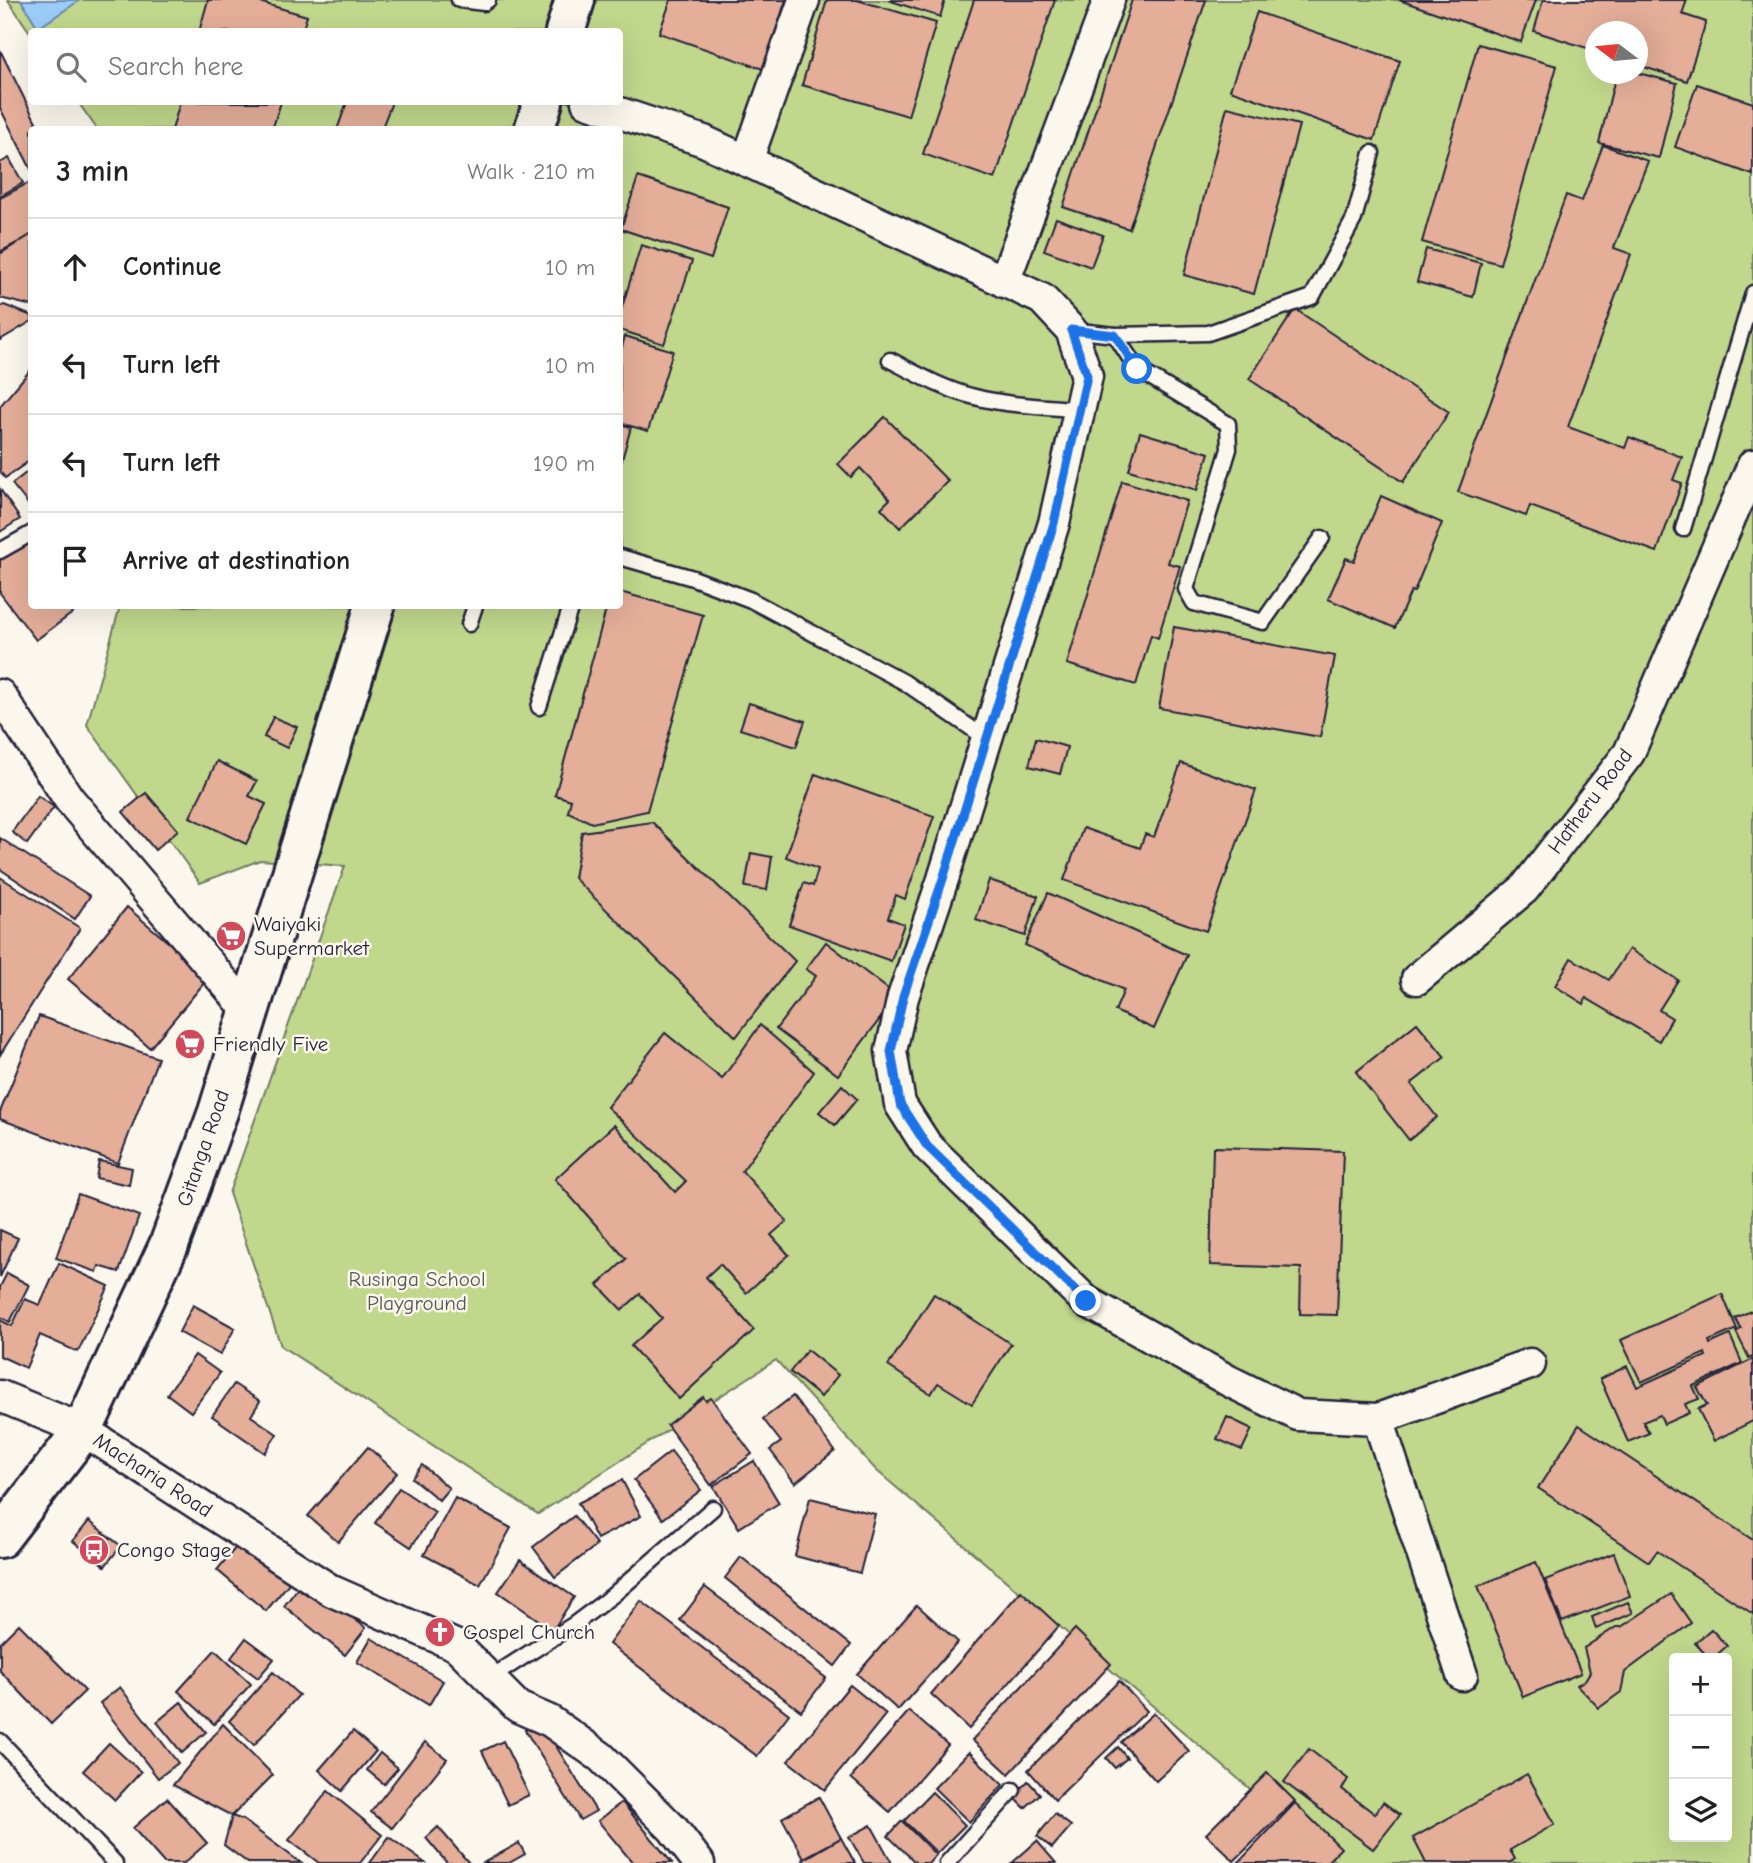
<!DOCTYPE html>
<meta charset="utf-8">
<style>
body{margin:0;font-family:"Comic Neue",sans-serif;background:#f6f6f6;color:#222}
.controls{position:absolute;right:21px;bottom:21px;display:grid;overflow:hidden;border-radius:7px;box-shadow:0 7px 28px #0002}
.controls button{width:63px;height:63px;display:grid;place-items:center;padding:0;border:0;border-bottom:2px solid #e0e0e0;background:#fff;color:#222;font:35px sans-serif}
.compass{position:absolute;left:1585px;top:21px;width:63px;height:63px;border-radius:50%;background:#fff;box-shadow:0 7px 28px #0002;rotate:286deg}
.stop{position:absolute;width:21px;height:21px;margin:-16px;border:5px solid #1a73e8;border-radius:50%;background:#fff}
.stop.end{background:#1a73e8;border-color:#fff;box-shadow:0 2px 7px #0008}
.list{margin:0;padding:0;list-style:none}
h2{display:flex;justify-content:space-between;align-items:center;height:91px;margin:0;padding:0 28px;font-size:30px}
h2 small{font-size:23px;font-weight:400;color:#767676}
.list li{display:grid;grid-template-columns:46px 1fr auto;gap:21px;align-items:center;box-sizing:border-box;height:98px;padding:0 28px;border-top:2px solid #e0e0e0}
.list b{display:block;font-size:26px;white-space:nowrap}
.list em{font-size:23px;font-style:normal;color:#767676}
.icon{flex:none;width:38px;height:38px;fill:none;stroke:currentColor;stroke-width:2;stroke-linecap:round;stroke-linejoin:round}
.map{position:relative;flex:none;width:1753px;height:1863px;overflow:hidden}
.search{position:absolute;background:#fff;box-shadow:0 7px 28px #0002;left:28px;top:28px;width:595px;height:77px;display:flex;align-items:center;gap:18px;box-sizing:border-box;padding:0 24px;border-radius:7px;color:#767676;font-size:26px}
.panel{position:absolute;background:#fff;box-shadow:0 7px 28px #0002;left:28px;top:126px;width:595px;height:483px;border-radius:7px}
.map>svg:first-child{display:block}
</style>
<div class="map">
<svg width="1753" height="1863" viewBox="0 0 1753 1863">
<rect width="100%" height="100%" fill="#fbf7ec"/>
<filter id="ink" filterUnits="userSpaceOnUse"><feTurbulence type="fractalNoise" baseFrequency=".0143" numOctaves="2"/><feDisplacementMap in="SourceGraphic" scale="14" xChannelSelector="R" yChannelSelector="G"/><feConvolveMatrix kernelMatrix="1 2 1 2 8 2 1 2 1" color-interpolation-filters="sRGB"/></filter>
<g filter="url(#ink)">
<path fill="#c0d78c" stroke="#717c64" stroke-width="2" fill-rule="evenodd" d="M8,0h1745v1863h-416l-461,-393 -100,-110 -238,154 -257,-168 -52,-153 116,-327 -85,-6 -60,23 -113,-158 33,-119h500v-476l-523,-1 -19,-27h542v-70h-588l-1,2zM1596,32h42v42h-42zM1674,1658h53v179h-53z"/>
<path fill="#9bccf7" stroke="#6b88ac" stroke-width="2" d="M21,0h59l-42,28z"/>
<g fill="#e4ae99" stroke="#22223b" stroke-width="2">
<path d="M208,0h44l55,16 -5,16h-103z"/>
<path d="M671,0h115l-23,69 -104,-36z"/>
<path d="M827,0h30l79,23 -28,93 -106,-31z"/>
<path d="M888,0h57l-5,17z"/>
<path d="M974,0h81l-60,179 -72,-25z"/>
<path d="M1132,0h74l-77,229 -66,-22z"/>
<path d="M1399,0h137l-15,42z"/>
<path d="M1543,0h144l-5,14 24,8 -19,59 -49,-16v-33h-42v19l-62,-20z"/>
<path d="M1257,12l143,49 -26,79 -144,-50z"/>
<path d="M1478,44l79,22 -57,198 -78,-22z"/>
<path d="M0,50l40,80h-8v41l-32,-63z"/>
<path d="M1638,73l39,10 -18,75 -60,-15 17,-69z"/>
<path d="M1697,84l56,19v72l-78,-28z"/>
<path d="M180,102h101l-9,28h-100z"/>
<path d="M347,102h45l-11,28h-44z"/>
<path d="M1227,107l72,18 -45,169 -70,-19z"/>
<path d="M1603,145l45,16 -34,87 17,6 -63,173 57,21 4,-11 53,20 -9,23 9,3 -25,69 -127,-46 -4,10 -68,-24 108,-297 16,6z"/>
<path d="M9,158l14,25 -23,13v-33z"/>
<path d="M638,177l90,30 -17,52 -90,-30z"/>
<path d="M32,181v54l-32,17v-54z"/>
<path d="M1056,218l47,17 -12,32 -47,-17z"/>
<path d="M32,234v72l-32,-8v-44z"/>
<path d="M641,245l51,16 -28,83 -44,-14v-16z"/>
<path d="M1426,249l55,14 -8,34 -56,-15z"/>
<path d="M4,305l28,11v5l-32,19v-33z"/>
<path d="M1295,309l154,103 -46,70 -154,-103z"/>
<path d="M625,336l48,15 -25,80 -28,-8v-69z"/>
<path d="M32,368v91l-27,19 -5,-7v-65z"/>
<path d="M885,417l63,64 -48,47 -19,-20 9,-9 -30,-31 -9,9 -13,-13z"/>
<path d="M620,424l11,3 -11,40z"/>
<path d="M1140,432l69,21 -12,37 -68,-20z"/>
<path d="M32,468v41l-20,-25z"/>
<path d="M1122,481l65,20 -19,62 12,3 -22,72 -7,-3 -15,50 -69,-21z"/>
<path d="M0,489l20,30 -20,13z"/>
<path d="M1381,496l61,27 -28,69 -3,-1 -16,37 -67,-29 18,-41 8,3z"/>
<path d="M32,537v69h50l-46,34 -36,-47v-35z"/>
<path d="M620,592l83,23 -56,196 -55,12 -24,-11 3,-12 -16,-5 52,-189h13z"/>
<path d="M1174,627l161,29 -15,81 -161,-29z"/>
<path d="M749,703l56,18 -9,26 -56,-18z"/>
<path d="M273,717l24,10 -10,21 -23,-11z"/>
<path d="M1036,738l31,9 -7,27 -31,-8z"/>
<path d="M217,761l40,20 -8,15 17,8 -20,40 -56,-27z"/>
<path d="M1181,763l75,27 -50,141 -142,-51 19,-52 57,20 5,-14 9,3z"/>
<path d="M815,774l119,42 -29,83 -9,-4 -8,23 16,6 -13,37 -102,-36 15,-42 9,3 5,-17 -32,-12z"/>
<path d="M146,793l32,37 -23,20 -32,-38z"/>
<path d="M38,796l16,11 -27,37 -15,-12z"/>
<path d="M652,822l143,139 -59,76 -162,-159 8,-46z"/>
<path d="M0,838l90,58 -15,23 -75,-50z"/>
<path d="M751,853l21,4 -5,33 -22,-3z"/>
<path d="M0,877l80,51 -80,127z"/>
<path d="M989,880l49,16 -13,40 -49,-16z"/>
<path d="M1048,893l139,62 -33,74 -39,-18 9,-21 -99,-45z"/>
<path d="M127,907l82,70 -59,71 -82,-69z"/>
<path d="M826,942l71,54 -59,79 -62,-46 40,-53 -10,-7z"/>
<path d="M1629,949l49,31 -19,30 13,8 -13,23 -73,-43 -2,6 -29,-18 16,-28 38,22z"/>
<path d="M39,1016l119,42 -40,105 -118,-44v-7z"/>
<path d="M1417,1023l28,34 -34,27 26,33 -28,23 -53,-68z"/>
<path d="M760,1025l54,47 -72,99 45,50 -16,14 18,20 -43,38 -26,-29 -14,13 48,53 -75,69 -48,-53 31,-28 -22,-24 -18,16 -24,-25 28,-26 -71,-80 59,-54 61,67 11,-11 -79,-74 58,-74 57,46z"/>
<path d="M842,1085l15,14 -22,26 -16,-13z"/>
<path d="M1213,1147l130,4 -6,164 -37,-1 1,-46 -91,-3z"/>
<path d="M99,1161l33,7 -3,17 -33,-7z"/>
<path d="M78,1194l61,22 -20,56 -20,-6 -2,6 -41,-14z"/>
<path d="M0,1230l18,8 -18,39z"/>
<path d="M59,1263l50,23 -31,66 -38,-17 -14,33 -26,-12v-36l12,6 13,-27 15,6z"/>
<path d="M7,1273l22,12 -19,37 -10,-5v-30z"/>
<path d="M934,1294l77,50 -39,60 -34,-21 -7,11 -43,-28z"/>
<path d="M1722,1294l15,35 -28,12 1,3 20,-9 12,28 -49,23 6,13 -14,5 4,9 -25,11 -4,-9 -17,7 6,11 -21,9 -28,-63 27,-13 10,21 69,-31 -1,-3 -64,29 -20,-42z"/>
<path d="M193,1305l42,23 -15,27 -41,-23z"/>
<path d="M1753,1310v46l-4,2 -13,-26 5,-3 -6,-11z"/>
<path d="M807,1350l31,25 -17,22 -31,-25z"/>
<path d="M195,1355l25,18 -29,39 -24,-18z"/>
<path d="M1753,1359v62l-39,20 -16,-32 9,-4 -10,-18z"/>
<path d="M234,1384l26,17 -9,15 26,18 -12,19 -53,-37z"/>
<path d="M793,1396l42,55 -40,32 -25,-33 11,-8 -18,-23z"/>
<path d="M703,1397l3,4 5,-3 41,56 -41,31 -44,-60z"/>
<path d="M1227,1417l25,12 -10,21 -25,-11z"/>
<path d="M1579,1425l174,115v74l-96,-63 -8,11 -111,-74z"/>
<path d="M368,1447l29,26 -59,69 -30,-26z"/>
<path d="M671,1451l30,39 -38,29 -29,-39z"/>
<path d="M754,1461l25,42 -40,25 -26,-42z"/>
<path d="M422,1465l27,23 -10,12 -27,-22z"/>
<path d="M622,1480l19,36 -44,23 -19,-36z"/>
<path d="M399,1488l36,24 -24,35 -36,-24z"/>
<path d="M455,1498l56,30 -31,57 -56,-30z"/>
<path d="M810,1498l65,16 -15,59 -65,-17z"/>
<path d="M574,1516l23,29 -42,32 -22,-30z"/>
<path d="M89,1521l32,25 -16,20 -32,-25z"/>
<path d="M241,1541l49,41 -24,29 -49,-41z"/>
<path d="M1614,1553l16,43 -68,26 -17,-42z"/>
<path d="M741,1557l110,88 -16,21 -110,-88z"/>
<path d="M520,1560l54,37 -21,33 -55,-38z"/>
<path d="M1536,1562l45,111 -58,24 -45,-111z"/>
<path d="M304,1580l62,48 -21,27 -61,-49z"/>
<path d="M705,1587l121,91 -25,33 -121,-91z"/>
<path d="M1021,1591l38,35 -90,103 -38,-35z"/>
<path d="M1671,1594l20,29 -66,49 -4,20 -22,16 -22,-23 8,-5 5,-8 -6,-24 32,-21h5z"/>
<path d="M641,1601l148,113 -32,42 -148,-112z"/>
<path d="M1628,1602l5,11 -37,16 -4,-12z"/>
<path d="M917,1605l41,37 -60,68 -41,-36z"/>
<path d="M19,1624l66,67 -34,33 -51,-53v-28z"/>
<path d="M1075,1629l36,35 -102,110 -37,-34z"/>
<path d="M1711,1629l16,17 -14,12h-4l-14,-15z"/>
<path d="M246,1638l28,21 -16,19 -27,-20z"/>
<path d="M371,1638l72,43 -14,24 -72,-43z"/>
<path d="M215,1650l36,34 -37,40 -36,-33z"/>
<path d="M273,1672l26,23 -45,50 -25,-24z"/>
<path d="M1119,1681l28,30 -92,89 -27,-30z"/>
<path d="M850,1685l36,29 -61,76 -37,-29z"/>
<path d="M120,1687l58,76 -20,15 -58,-75z"/>
<path d="M181,1702l25,30 -24,21 -25,-31z"/>
<path d="M909,1711l39,34 -58,67 -39,-34z"/>
<path d="M1154,1713l35,38 -33,30 -35,-39z"/>
<path d="M540,1720l56,91 -16,9 -55,-90z"/>
<path d="M223,1724l50,51 -41,41 -59,-31z"/>
<path d="M353,1731l23,20 -34,40 -23,-21z"/>
<path d="M503,1741l26,54 -21,10 -26,-54z"/>
<path d="M425,1742l22,17 -55,69 -21,-16z"/>
<path d="M109,1743l32,29 -26,28 -32,-29z"/>
<path d="M1118,1747l9,11 -12,10 -9,-10z"/>
<path d="M1309,1749l39,30 -6,10 33,25 8,-12 17,13 -27,34 -89,-67z"/>
<path d="M969,1752l34,33 -34,37 -35,-34z"/>
<path d="M380,1753l18,15 -14,16 -17,-14z"/>
<path d="M1267,1773l28,28 -61,60 -28,-27z"/>
<path d="M1527,1774l28,50 -45,26 5,9 -6,4h-83l-13,-25z"/>
<path d="M1028,1781l12,13 -15,14 -12,-12z"/>
<path d="M328,1791l54,44 -22,28h-41l-30,-23z"/>
<path d="M932,1792l33,33 -28,28 -33,-32z"/>
<path d="M819,1797l22,41 -37,20 -22,-40z"/>
<path d="M167,1798l40,45 -23,20h-20l-31,-35z"/>
<path d="M622,1802l50,61h-39l-35,-42z"/>
<path d="M1295,1803l46,45 -15,15h-88z"/>
<path d="M1055,1814l16,12 -19,22 -15,-12z"/>
<path d="M232,1816l11,4 58,43h-53l-24,-18z"/>
<path d="M902,1821l34,34 -7,8h-13l-28,-27z"/>
<path d="M871,1825l21,38h-28l-15,-26z"/>
<path d="M438,1827l31,36h-22l-21,-25z"/>
<path d="M389,1837l36,26h-55z"/>
<path d="M841,1838l14,25h-50l-2,-3z"/>
<path d="M1037,1841l19,22h-44z"/>
<path d="M519,1843l6,11 -16,9h-26z"/>
</g>
<g fill="none" stroke-linecap="round" stroke-linejoin="round">
<g stroke="#22223b" stroke-width="19">
<g id="lane">
<path d="M459,0l25,3 4,-3"/>
<path d="M1071,330l44,5 93,-2 104,-36 42,-78 18,-66"/>
<path d="M1115,335l22,34 91,55 1,25 -43,140 8,14 69,19 59,-84"/>
<path d="M890,360c27,14 55,30 85,37 34,9 70,9 104,13"/>
<path d="M1683,529l70,-236"/>
<path d="M0,551l32,-18"/>
<path d="M620,557l73,21 58,22 153,82 83,57"/>
<path d="M469,624l6,-18"/>
<path d="M539,707l32,-101"/>
<path d="M490,1678l83,-53 40,-30 100,-87"/>
<path d="M0,1741l115,122"/>
<path d="M947,1863l66,-73"/>
</g>
</g>
<g stroke="#22223b" stroke-width="35">
<g id="street">
<path d="M587,102l117,39 338,158 29,31 16,46 -33,147 -111,356 -40,118 -12,54 9,53 27,42 159,155 143,80 69,34 80,4 152,-55"/>
<path d="M747,161l57,-161"/>
<path d="M1004,282l105,-282"/>
<path d="M0,695l69,104 179,211"/>
<path d="M1417,979l107,-90 105,-136 124,-288"/>
<path d="M0,1396l83,34 249,161 125,55 61,61 32,14 51,36 72,72 26,34"/>
<path d="M1378,1419l84,256"/>
</g>
</g>
<g stroke="#22223b" stroke-width="44">
<g id="secondary">
<path d="M565,32l10,-32"/>
<path d="M534,130l9,-28"/>
<path d="M0,1538l83,-108 86,-185 49,-133 157,-506"/>
</g>
</g>
<use href="#lane" stroke="#fbf7ec" stroke-width="14"/>
<use href="#street" stroke="#fbf7ec" stroke-width="30"/>
<use href="#secondary" stroke="#fbf7ec" stroke-width="38"/>
</g>
</g>
<g fill="none" stroke-linecap="round" stroke-linejoin="round" filter="url(#ink)">
<path stroke="#1a73e8" stroke-width="9" d="M1086,1301l-159,-155 -27,-42 -9,-53 12,-54 40,-118 111,-356 33,-147 -16,-46 44,5 22,34"/>
</g>
<defs>
<g id="supermarket-disc" transform="scale(1.575)"><circle r="9.5" fill="#d1495b" stroke="#fbf7ec"/><path d="M-6-5.5h2.5l.6 2H6L4.5 2H-2.5L-4.4-4H-6ZM-1.5 3.2a1.3 1.3 0 1 0 .1 0ZM3 3.2a1.3 1.3 0 1 0 .1 0Z" fill="#fff"/></g>
<g id="bus-disc" transform="scale(1.575)"><circle r="9.5" fill="#d1495b" stroke="#fbf7ec"/><path d="M-5-6H5V4H4V6H2V4H-2V6H-4V4H-5ZM-3.5-4V0h7V-4ZM-3.5 1.2v1.5H-2V1.2ZM2 1.2v1.5H3.5V1.2Z" fill="#fff"/></g>
<g id="church-disc" transform="scale(1.575)"><circle r="9.5" fill="#d1495b" stroke="#fbf7ec"/><path d="M-1.2-6h2.4v3.5h3.3v2.4h-3.3V6h-2.4V-.1h-3.3v-2.4h3.3Z" fill="#fff"/></g>
</defs>
<g fill-rule="evenodd">
<use href="#supermarket-disc" x="231" y="936"/>
<use href="#supermarket-disc" x="190" y="1044"/>
<use href="#bus-disc" x="94" y="1550"/>
<use href="#church-disc" x="440" y="1632"/>
</g>
<g text-anchor="middle" stroke-width="5" stroke-linejoin="round" paint-order="stroke">
<g font-size="21" fill="#22223b" stroke="#fbf7ec">
<text transform="translate(1590 801) rotate(-53)" y="7">Hatheru Road</text>
<text transform="translate(203 1148) rotate(-71)" y="7">Gitanga Road</text>
<text transform="translate(153 1475) rotate(33)" y="7">Macharia Road</text>
</g>
<g font-size="21" fill="#22223b" stroke="#fbf7ec" text-anchor="start">
<text x="254" y="931">Waiyaki<tspan x="254" dy="24">Supermarket</tspan></text>
<text x="213" y="1051">Friendly Five</text>
<text x="117" y="1557">Congo Stage</text>
<text x="463" y="1639">Gospel Church</text>
</g>
<g font-size="21" fill="#515853" stroke="#fbf7ec">
<text x="417" y="1286">Rusinga School<tspan x="417" dy="24">Playground</tspan></text>
</g>
</g>
</svg>
<div class="controls">
<button>+</button>
<button>−</button>
<button><svg class="icon" aria-label="layers" viewBox="0 0 24 24"><path d="M12 4l9 5-9 5-9-5zM3 14l9 5 9-5"/></svg></button>
</div>
<svg class="compass" viewBox="-18 -18 36 36"><path d="M0-13l5 13h-10z" fill="#e53935"/><path d="M0 13l5-13h-10z" fill="#767676"/></svg>
<div class="stop" style="left:1137px;top:369px"></div>
<div class="stop end" style="left:1086px;top:1301px"></div>
<div class="search"><svg class="icon" aria-label="search" viewBox="0 0 24 24"><circle cx="10" cy="10" r="6"/><path d="M15 15l6 6"/></svg>Search here</div>
<section class="panel">
<h2>3 min<small>Walk · 210 m</small></h2>
<ul class="list">
<li><svg class="icon" aria-label="ahead" viewBox="0 0 24 24"><path d="M12 20V5M6 11l6-6 6 6"/></svg><div><b>Continue</b></div><em>10 m</em></li>
<li><svg class="icon" aria-label="left" viewBox="0 0 24 24"><path d="M17 20v-9H6M10 6l-5 5 5 5"/></svg><div><b>Turn left</b></div><em>10 m</em></li>
<li><svg class="icon" aria-label="left" viewBox="0 0 24 24"><path d="M17 20v-9H6M10 6l-5 5 5 5"/></svg><div><b>Turn left</b></div><em>190 m</em></li>
<li><svg class="icon" aria-label="arrive" viewBox="0 0 24 24"><path d="M6 21V4h12l-3 4 3 4H6"/></svg><div><b>Arrive at destination</b></div></li>
</ul>
</section>
</div>
